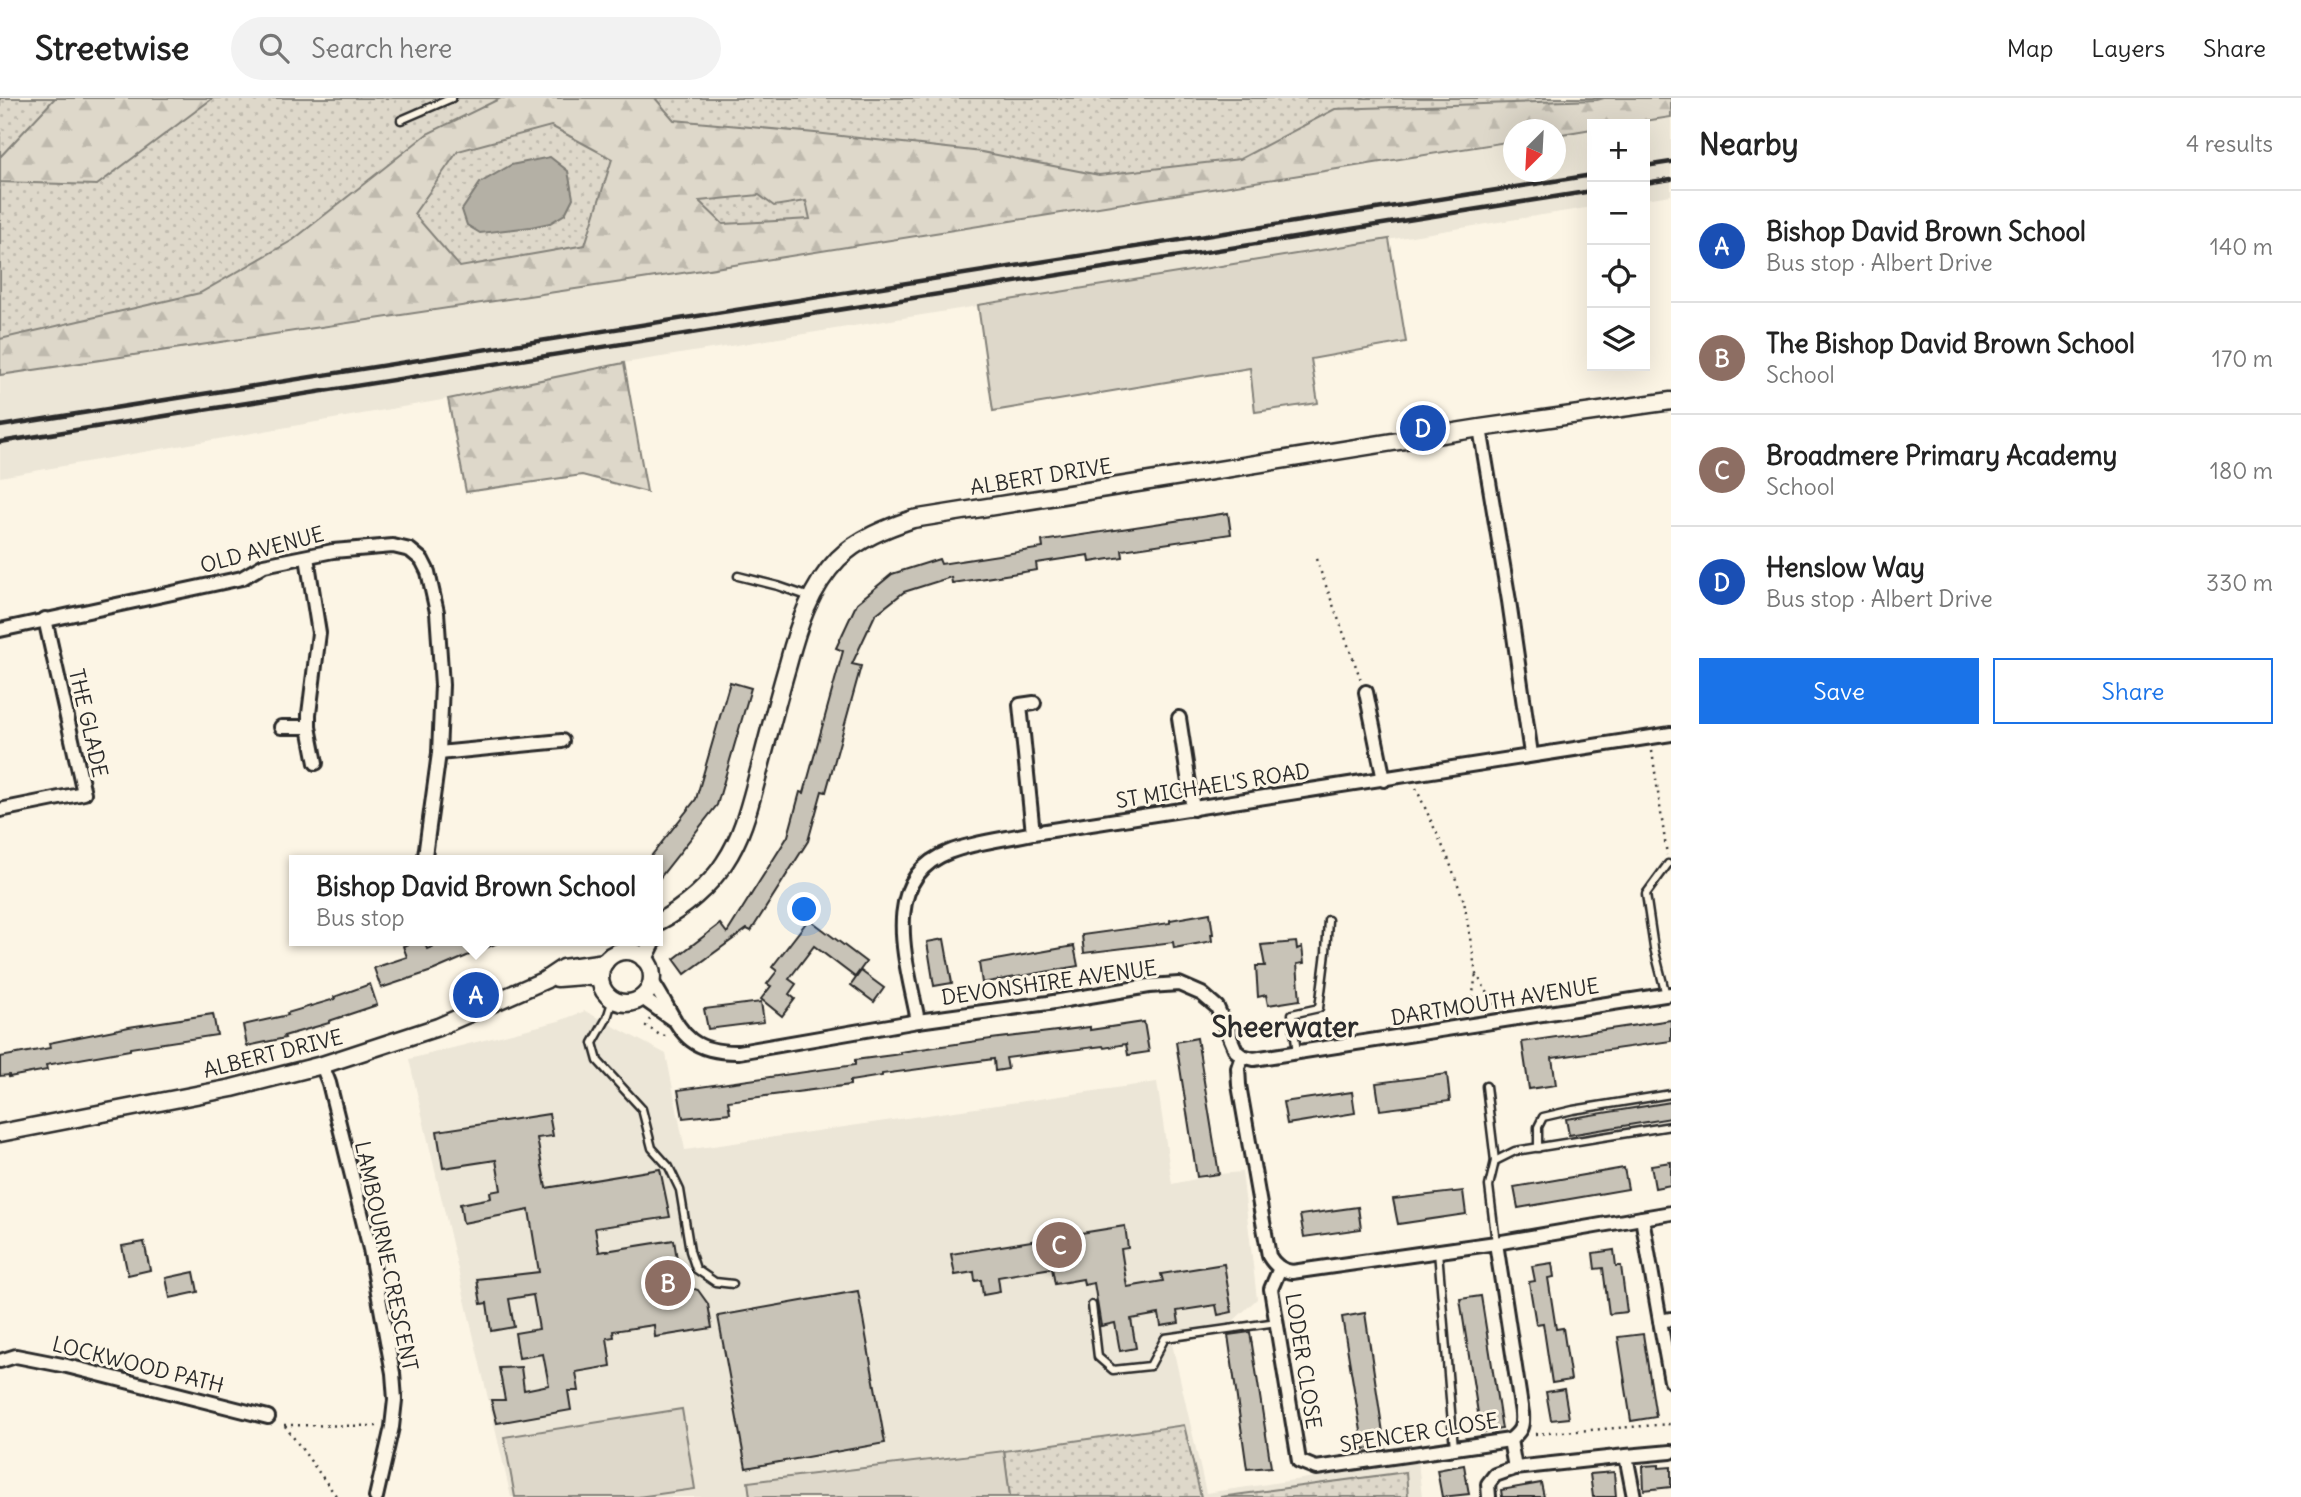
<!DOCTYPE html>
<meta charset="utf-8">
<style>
body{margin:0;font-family:Delius,sans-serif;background:#f2f2f2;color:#222}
.controls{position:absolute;right:21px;top:21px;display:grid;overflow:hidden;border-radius:0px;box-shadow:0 7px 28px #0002}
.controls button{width:63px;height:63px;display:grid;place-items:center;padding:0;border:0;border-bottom:2px solid #e0e0e0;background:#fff;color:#222;font:35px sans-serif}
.compass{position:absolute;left:1503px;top:21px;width:63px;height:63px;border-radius:50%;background:#fff;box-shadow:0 7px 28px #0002;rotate:204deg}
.you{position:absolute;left:805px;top:812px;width:24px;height:24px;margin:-18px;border:5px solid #fff;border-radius:50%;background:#1a73e8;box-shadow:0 0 0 10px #1a73e833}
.badge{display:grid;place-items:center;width:46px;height:46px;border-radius:50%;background:#1a73e8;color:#fff;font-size:23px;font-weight:700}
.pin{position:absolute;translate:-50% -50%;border:4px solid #fff;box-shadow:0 2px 7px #0006}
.popup{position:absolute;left:289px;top:757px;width:374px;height:91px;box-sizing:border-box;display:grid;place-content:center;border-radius:0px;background:#fff;filter:drop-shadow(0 2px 5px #0005);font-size:23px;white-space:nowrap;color:#767676}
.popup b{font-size:26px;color:#222}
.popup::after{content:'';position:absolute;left:50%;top:100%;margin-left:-14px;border:14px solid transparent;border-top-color:#fff}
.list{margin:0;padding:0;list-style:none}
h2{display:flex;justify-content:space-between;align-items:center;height:91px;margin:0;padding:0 28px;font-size:30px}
h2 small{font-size:23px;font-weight:400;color:#767676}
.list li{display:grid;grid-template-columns:46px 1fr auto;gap:21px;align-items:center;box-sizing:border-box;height:112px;padding:0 28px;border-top:2px solid #e0e0e0}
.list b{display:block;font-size:26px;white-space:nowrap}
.list p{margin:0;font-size:23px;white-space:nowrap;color:#767676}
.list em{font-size:23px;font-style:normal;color:#767676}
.actions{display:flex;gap:14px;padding:21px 28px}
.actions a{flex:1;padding:16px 0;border:2px solid #1a73e8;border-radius:0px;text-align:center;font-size:24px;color:#1a73e8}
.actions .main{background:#1a73e8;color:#fff}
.icon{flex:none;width:38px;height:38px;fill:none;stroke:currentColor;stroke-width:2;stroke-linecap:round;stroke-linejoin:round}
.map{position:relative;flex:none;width:1671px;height:1399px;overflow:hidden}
header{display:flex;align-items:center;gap:42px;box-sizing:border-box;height:98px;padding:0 35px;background:#fff;border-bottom:2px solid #e0e0e0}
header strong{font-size:33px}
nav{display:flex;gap:38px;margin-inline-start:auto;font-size:24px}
.search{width:490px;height:63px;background:#f2f2f2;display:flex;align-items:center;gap:18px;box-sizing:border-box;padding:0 24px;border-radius:38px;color:#767676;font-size:26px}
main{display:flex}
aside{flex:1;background:#fff}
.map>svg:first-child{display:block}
</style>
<header>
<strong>Streetwise</strong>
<div class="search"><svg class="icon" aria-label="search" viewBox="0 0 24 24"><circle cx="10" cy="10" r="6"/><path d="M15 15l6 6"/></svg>Search here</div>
<nav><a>Map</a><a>Layers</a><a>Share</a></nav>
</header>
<main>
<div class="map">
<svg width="1671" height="1399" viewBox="0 0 1671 1399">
<defs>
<pattern id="grass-dots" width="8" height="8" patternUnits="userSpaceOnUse" patternTransform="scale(1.75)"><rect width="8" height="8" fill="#ded8ca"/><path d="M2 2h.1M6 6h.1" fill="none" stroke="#bfbaae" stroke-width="1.8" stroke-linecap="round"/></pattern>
<pattern id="forest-firs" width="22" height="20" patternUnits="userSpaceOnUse" patternTransform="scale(1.75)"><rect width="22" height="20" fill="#ded8ca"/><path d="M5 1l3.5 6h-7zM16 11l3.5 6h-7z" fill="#bfbaae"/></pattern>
</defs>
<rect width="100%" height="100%" fill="#fcf5e5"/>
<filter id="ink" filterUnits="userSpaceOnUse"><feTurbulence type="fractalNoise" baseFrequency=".0143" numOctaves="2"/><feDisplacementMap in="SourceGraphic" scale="14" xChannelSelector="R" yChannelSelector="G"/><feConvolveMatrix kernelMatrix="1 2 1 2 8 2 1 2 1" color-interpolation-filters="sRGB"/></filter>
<g filter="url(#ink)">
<g fill="#ece6d7">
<path d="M1671,9v88l-26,4v-75h-53v83l-968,156 -176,36 -448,78v-108l1513,-236 1,39h42v-42z"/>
<path d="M585,913l81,43 19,96 472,-68 15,102 47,-10 23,-2 15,127 -37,34 -49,6 35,154 212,-31 4,35h-911l-102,-438 150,-38z"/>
</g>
<g fill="url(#grass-dots)" stroke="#84827a" stroke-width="2">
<path d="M0,0h1671v9l-157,23 -1514,239z"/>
<path d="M1184,1327l17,72h-191l-6,-46z"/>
<path d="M1406,1374l2,25h-188z"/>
</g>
<g fill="url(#forest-firs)" stroke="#84827a" stroke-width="2" fill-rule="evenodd">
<path d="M55,0h158l-116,87 -97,-3v-25z"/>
<path d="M501,0h154l19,22 141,13 167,19 117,23 141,-16 95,-50 262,-9 7,-2h67v19l-46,7h-33v5l-36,6v-5h-42l-1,11 -804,128 -709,106v-36l200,-46 93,-53 134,-106zM551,28l61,33 -27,86 -125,22 -46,-53 44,-63zM759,97l15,11 32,-5 4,18 -87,5 -24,-23z"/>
<path d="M624,265l23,129 -65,-17 -116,17 -18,-93z"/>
</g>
<g fill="#ded8ca" stroke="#84827a" stroke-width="2">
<path d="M1389,141l17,103 -95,17 7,44 -63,9 -5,-44 -257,43 -15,-106z"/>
<path d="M682,1311l13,80 -57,8h-123l-11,-60z"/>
<path d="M1004,1353l6,46h-260l-2,-15z"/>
</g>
<path fill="#b4b0a5" stroke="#7d7b74" stroke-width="2" d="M550,59l18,14 5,27 -8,16 -15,9 -19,4 -51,6 -13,-8 -5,-15 18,-27 31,-18z"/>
<g fill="#c8c3b7" stroke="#2b2b2b" stroke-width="2">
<path d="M1228,415l3,21 -109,16 1,7 -33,5 -1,-7 -53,8 1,7 -85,13 -1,-6 -47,15 -29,23 -23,49 9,2 -35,126 -4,-1 -14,50 -57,90 -4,-2 -62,45 -11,-15 46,-35 7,9 61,-97 12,-44 4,1 39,-142 -7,-3 21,-45 35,-29 47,-15 2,5 102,-16 -1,-7z"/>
<path d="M730,584l21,6 -34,117 -59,75v-20h-10l48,-61z"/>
<path d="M1210,815l3,21h-2l1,7 -38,7 -1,-6 -89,11 -2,-18 88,-12v-3z"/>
<path d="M809,821l57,43 -11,15 -41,-31 -25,33 7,5 -7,10 6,5 -13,17 -21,-17 10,-13 -4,-2 10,-13 -5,-4z"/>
<path d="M944,841l8,44 -18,3 -7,-44z"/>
<path d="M418,843h6l3,8 20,-8h55l-70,30 -51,17 -7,-20 33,-11 -4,-11z"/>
<path d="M1296,844l1,7 5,-2 2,16 -7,1 3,36 -32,5 -2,-10 -8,2 -2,-31h9l-4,-21z"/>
<path d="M1074,848l4,20 -96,17 -3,-20z"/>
<path d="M861,873l23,17 -10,14 -23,-17z"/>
<path d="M370,886l7,21 -48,16v2l-45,13 1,2 -38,8 -4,-21 45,-10 -1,-2 48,-14 -1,-2z"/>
<path d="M761,904l3,20 -56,7 -4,-20z"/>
<path d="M213,916l4,21 -87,13v2l-84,15 1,5 -38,7v-2l-9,1v-19l50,-9 -1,-5 80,-16z"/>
<path d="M1671,922v21l-119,17 4,27 -27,4 -7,-47z"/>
<path d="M1144,924l5,30 -21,3 -2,-11 -22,4 -1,-2 -97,12 2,11 -13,2 -1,-12 -112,15v2l-32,5v4l-122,16 2,12 -47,5 -5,-28 177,-25v-5l46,-6 -1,-2 91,-13 99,-12v3z"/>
<path d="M1197,940l22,136 -22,3 -21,-135z"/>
<path d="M1447,976l3,27 -70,9 -4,-27z"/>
<path d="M1352,994l3,21 -68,11 -4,-22z"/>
<path d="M1671,1004v16l-102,17 -3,-16z"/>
<path d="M549,1016l4,22 -16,2 9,50 114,-19 10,48 -75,11 4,24 75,-12 7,45 17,5 10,14 4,24 -57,9 -1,-12 -41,6 1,6 -7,1 4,28 -35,6 3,19h-11l3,19 -74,13 -6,-23h14l-6,-32 22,-1 3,23 25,-5 -6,-31 -24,4 -4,-25 24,-4 -6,-34 -24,4 5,28 -23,4 -4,-28 -6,1 -4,-25 62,-7 -10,-62 -66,13 -3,-19 31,-6 -1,-6 11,-2 -5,-30 -53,8 -6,-37z"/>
<path d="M1671,1064v23l-16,3 -4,-23z"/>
<path d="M1624,1070l4,21 -110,19 -4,-21z"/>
<path d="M1463,1093l3,23 -68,10 -5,-25z"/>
<path d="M1358,1109l3,22 -57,8 -4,-22z"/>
<path d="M1125,1128l3,22 -7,1 6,38 36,-6 -2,-7 63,-10 8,48 -14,3 -2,-10 -39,6 2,12 -18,3 -2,-12 -28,5 5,29 -16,3 -5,-28 -14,3 -7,-43 -10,2 -1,-6 -28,5 -3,-16 -54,9 2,15 -17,3 -2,-15 -6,1 -1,-9 -19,3 -4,-21z"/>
<path d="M144,1144l6,28 -22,5 -6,-29z"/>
<path d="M1614,1152l2,16h5l6,46 -18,2 -6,-46 -8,1 -2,-16z"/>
<path d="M1552,1165l2,14 -6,1 8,51 7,-1 8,52 -19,3 -9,-60 -7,1 -7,-42 6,-1 -3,-15z"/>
<path d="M194,1174l4,20 -28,6 -4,-20z"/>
<path d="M858,1193l27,152 -139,25 -28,-152z"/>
<path d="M1481,1198l21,133 -21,3 -21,-133z"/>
<path d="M1365,1215l20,133 -21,3 -22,-132z"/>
<path d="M1250,1234l21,135 -24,2 -19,-134z"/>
<path d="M1643,1236l13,83 -25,4 -13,-84z"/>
<path d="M1564,1291l5,29 -18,2 -5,-28z"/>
<path d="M1464,1367l5,29 -27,3 -5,-27z"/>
<path d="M1659,1367v3l12,-1v20l-27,3 -1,-24z"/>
<path d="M1614,1374l2,25h-23l-3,-23z"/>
<path d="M1541,1385l3,14h-42l-1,-7z"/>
</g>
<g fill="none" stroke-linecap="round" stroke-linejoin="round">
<g stroke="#2b2b2b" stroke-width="11">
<g id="service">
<path d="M401,22l51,-22"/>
<path d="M738,478l40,10 32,11"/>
<path d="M1666,897l-12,-47 -8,-54 22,-30"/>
<path d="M613,901l-6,19 -14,25 5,18 44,48 10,39 17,19 11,23 10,61 6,18 19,13 18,2"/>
<path d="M1297,955l-5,-39 27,-6 7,-56 2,-32"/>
<path d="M1486,988l9,75"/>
<path d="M1538,1050v-21l5,-10 30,-7 98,-16"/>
<path d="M1496,1145l-7,-57 6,-25 20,-10 156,-25"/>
<path d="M1438,1153l16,197"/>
<path d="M1092,1207l6,52 15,13 37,-4 15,-28 112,-16"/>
</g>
</g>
<g stroke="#2b2b2b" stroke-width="18">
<g id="minor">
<path d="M1480,330l29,173 22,153"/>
<path d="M307,459l12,76 -10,81v13l7,36"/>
<path d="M0,532l242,-52 22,-13 69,-14 60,-5 17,4 12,10 6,12 9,40 5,73 -3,68 -14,103"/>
<path d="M1366,594l18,88"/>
<path d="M1179,620l14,91"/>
<path d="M281,629h28"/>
<path d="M439,655l123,-12"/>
<path d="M0,712l84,-17 -39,-174"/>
<path d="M1033,735l-13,-128 14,-2"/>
<path d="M651,882c29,42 27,73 88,72l179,-31 130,-18 101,-17 30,-2 23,10 15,13 19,44 6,5 12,3 417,-65"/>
<path d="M641,899l31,22"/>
<path d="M918,923c-10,-55 -41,-142 31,-169 26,-10 57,-13 84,-19l638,-99"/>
<path d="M1242,958l-4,12 1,17 30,171c6,10 12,14 23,16l204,-29 175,-30"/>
<path d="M322,967l7,18 41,166 23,124 2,27 -3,27 -16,70"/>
<path d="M1642,1120l18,103"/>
<path d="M1280,1170l-9,21 28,172 17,7 194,-28c11,-9 13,-13 12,-27l-26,-170"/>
<path d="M1671,1221l-11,2 11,60"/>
<path d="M0,1263l16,-5 51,10 201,51"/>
<path d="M1626,1358l45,-4"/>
<path d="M1515,1370l111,-12 8,41"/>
<path d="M1489,1399l-1,-13 7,-9 20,-7 -5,-28"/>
</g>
</g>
<g stroke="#2b2b2b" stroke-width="21">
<g id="tertiary">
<path d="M658,824c25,-13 52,-36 67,-60 19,-28 26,-63 35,-95 9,-34 18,-69 28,-103 10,-38 22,-76 50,-105 20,-20 48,-31 75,-40l567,-91 191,-27"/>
<circle cx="626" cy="879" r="26"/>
<path d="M644,861l9,-18"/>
<path d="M557,880l26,-2 17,2"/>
<path d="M0,1035l232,-45 90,-23 116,-38 107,-47 18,-12 42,-6"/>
</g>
</g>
<g stroke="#2b2b2b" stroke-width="2.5" stroke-dasharray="2 5" stroke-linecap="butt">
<path d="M1316,461l45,121"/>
<path d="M1652,653l15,104"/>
<path d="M1416,690l32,70 16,43 12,73 20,32"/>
<path d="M1470,914l6,-38"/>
<path d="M650,921l-4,7 14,9 6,1"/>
<path d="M284,1327l95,1"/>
<path d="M285,1328l52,71"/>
<path d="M1535,1336l136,-10"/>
</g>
<use href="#service" stroke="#fcf5e5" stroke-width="6"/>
<use href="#minor" stroke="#fcf5e5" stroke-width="12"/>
<use href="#tertiary" stroke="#fcf5e5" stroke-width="16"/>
<g stroke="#2b2b2b" stroke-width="4.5">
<path d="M1645,68l26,-4"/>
<path d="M1645,85l26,-4"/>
<path d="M0,328l1592,-251"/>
<path d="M0,344l1592,-251"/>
</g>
</g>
</g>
<g text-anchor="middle" stroke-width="6" stroke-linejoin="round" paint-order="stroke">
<g font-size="21" fill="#2b2b2b" stroke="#fcf5e5">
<text transform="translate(1041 379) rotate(-9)" y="7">ALBERT DRIVE</text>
<text transform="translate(262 452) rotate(-15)" y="7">OLD AVENUE</text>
<text transform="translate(88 625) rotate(77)" y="7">THE GLADE</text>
<text transform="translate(1213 688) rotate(-9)" y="7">ST MICHAEL'S ROAD</text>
<text transform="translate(1049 885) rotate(-8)" y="7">DEVONSHIRE AVENUE</text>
<text transform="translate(1495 904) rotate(-9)" y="7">DARTMOUTH AVENUE</text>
<text transform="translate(273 956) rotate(-14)" y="7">ALBERT DRIVE</text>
<text transform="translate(386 1158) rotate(78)" y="7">LAMBOURNE CRESCENT</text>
<text transform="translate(1303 1263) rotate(81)" y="7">LODER CLOSE</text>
<text transform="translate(138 1267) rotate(14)" y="7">LOCKWOOD PATH</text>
<text transform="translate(1419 1335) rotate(-9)" y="7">SPENCER CLOSE</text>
</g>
<g font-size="28" font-weight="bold" fill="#2b2b2b" stroke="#fcf5e5">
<text x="1285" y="939">Sheerwater</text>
</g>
</g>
</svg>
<div class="controls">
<button>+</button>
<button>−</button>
<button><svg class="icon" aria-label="locate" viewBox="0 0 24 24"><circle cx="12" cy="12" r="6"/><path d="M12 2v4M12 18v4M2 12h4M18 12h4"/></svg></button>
<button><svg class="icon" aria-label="layers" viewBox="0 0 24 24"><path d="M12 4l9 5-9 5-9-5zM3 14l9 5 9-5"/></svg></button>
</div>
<svg class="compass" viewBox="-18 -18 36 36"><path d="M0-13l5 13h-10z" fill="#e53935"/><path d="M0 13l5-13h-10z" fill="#767676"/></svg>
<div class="you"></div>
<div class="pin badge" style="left:476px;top:897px;background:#1a4fb4">A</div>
<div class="popup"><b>Bishop David Brown School</b>Bus stop</div>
<div class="pin badge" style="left:668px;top:1185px;background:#8d6e63">B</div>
<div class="pin badge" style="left:1059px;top:1147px;background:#8d6e63">C</div>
<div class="pin badge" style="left:1423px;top:330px;background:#1a4fb4">D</div>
</div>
<aside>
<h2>Nearby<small>4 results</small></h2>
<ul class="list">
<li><span class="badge" style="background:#1a4fb4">A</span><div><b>Bishop David Brown School</b><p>Bus stop · Albert Drive</p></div><em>140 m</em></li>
<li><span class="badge" style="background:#8d6e63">B</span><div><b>The Bishop David Brown School</b><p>School</p></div><em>170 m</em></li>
<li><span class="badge" style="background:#8d6e63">C</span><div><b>Broadmere Primary Academy</b><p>School</p></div><em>180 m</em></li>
<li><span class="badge" style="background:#1a4fb4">D</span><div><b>Henslow Way</b><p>Bus stop · Albert Drive</p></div><em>330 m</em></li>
</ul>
<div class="actions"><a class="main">Save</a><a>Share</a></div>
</aside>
</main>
